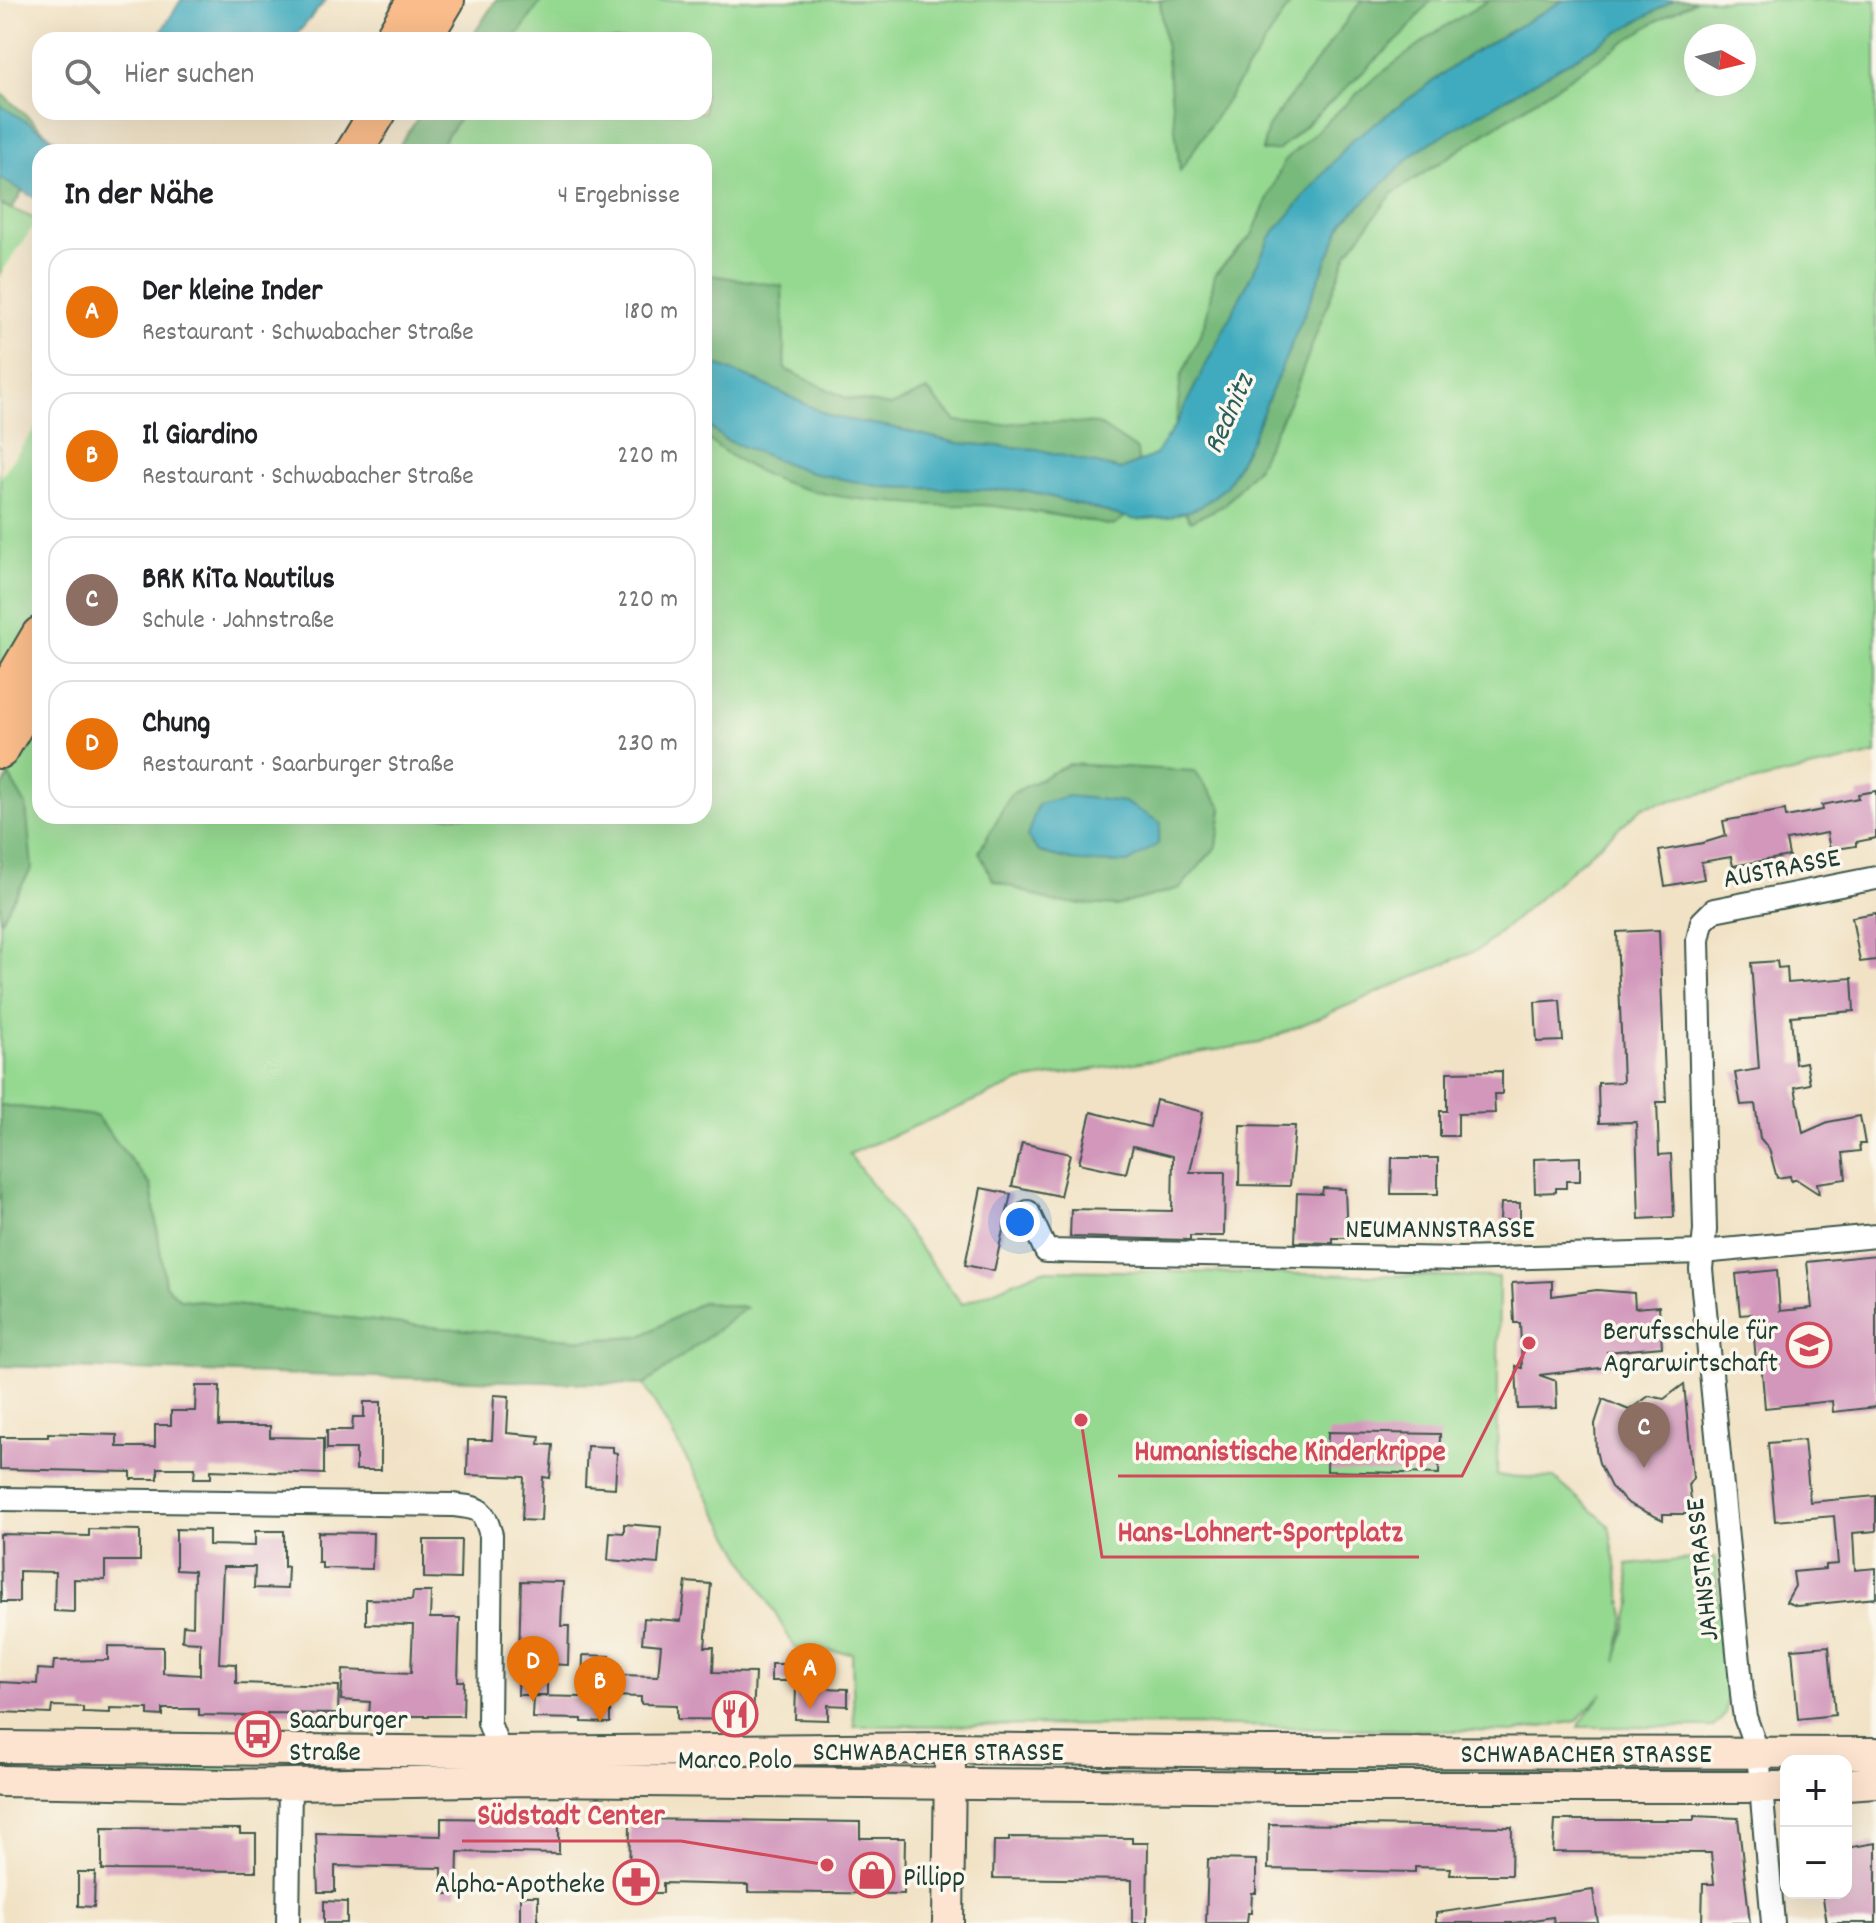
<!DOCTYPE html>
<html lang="de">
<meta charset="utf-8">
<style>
body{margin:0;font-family:Dekko,sans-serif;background:#f6f6f6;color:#202124}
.controls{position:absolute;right:24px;bottom:24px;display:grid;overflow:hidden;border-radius:16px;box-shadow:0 8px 32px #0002}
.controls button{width:72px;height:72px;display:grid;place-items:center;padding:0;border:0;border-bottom:2px solid #e0e0e0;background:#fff;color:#202124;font:40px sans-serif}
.compass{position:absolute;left:1684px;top:24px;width:72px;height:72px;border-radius:50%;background:#fff;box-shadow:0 8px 32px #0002;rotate:98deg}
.you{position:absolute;left:1020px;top:1222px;width:28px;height:28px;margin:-20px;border:6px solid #fff;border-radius:50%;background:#1a73e8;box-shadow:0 0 0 12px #1a73e833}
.badge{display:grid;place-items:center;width:52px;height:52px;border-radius:50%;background:#ea580c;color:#fff;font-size:26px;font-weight:700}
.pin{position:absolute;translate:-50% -66px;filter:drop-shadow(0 2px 4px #0008)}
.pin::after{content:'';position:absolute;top:42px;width:28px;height:24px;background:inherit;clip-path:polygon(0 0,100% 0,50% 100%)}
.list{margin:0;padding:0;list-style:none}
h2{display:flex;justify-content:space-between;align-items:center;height:104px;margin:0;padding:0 32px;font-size:34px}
h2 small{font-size:26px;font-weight:400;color:#757577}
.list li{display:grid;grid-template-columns:52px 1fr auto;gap:24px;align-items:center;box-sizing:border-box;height:128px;margin:0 16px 16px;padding:0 16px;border:2px solid #e0e0e0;border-radius:24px}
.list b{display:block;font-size:30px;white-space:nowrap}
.list p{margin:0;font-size:26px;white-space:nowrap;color:#757577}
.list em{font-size:26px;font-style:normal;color:#757577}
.icon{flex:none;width:44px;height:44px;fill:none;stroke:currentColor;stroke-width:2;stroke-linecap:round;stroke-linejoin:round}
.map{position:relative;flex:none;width:1876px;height:1923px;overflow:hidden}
.search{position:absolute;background:#fff;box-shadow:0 8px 32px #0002;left:32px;top:32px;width:680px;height:88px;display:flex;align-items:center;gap:20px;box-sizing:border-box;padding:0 28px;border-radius:24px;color:#757577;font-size:30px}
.panel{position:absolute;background:#fff;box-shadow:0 8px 32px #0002;left:32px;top:144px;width:680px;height:680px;border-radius:24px}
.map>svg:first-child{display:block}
</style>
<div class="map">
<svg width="1876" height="1923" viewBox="0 0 1876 1923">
<rect width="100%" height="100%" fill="#fbf7ec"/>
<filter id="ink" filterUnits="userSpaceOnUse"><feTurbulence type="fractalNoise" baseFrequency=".0125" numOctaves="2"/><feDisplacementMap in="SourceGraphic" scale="16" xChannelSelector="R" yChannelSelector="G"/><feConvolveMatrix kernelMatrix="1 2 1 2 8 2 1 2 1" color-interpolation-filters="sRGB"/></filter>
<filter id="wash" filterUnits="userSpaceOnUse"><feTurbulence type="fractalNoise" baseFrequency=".006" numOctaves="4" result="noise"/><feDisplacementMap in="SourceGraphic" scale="32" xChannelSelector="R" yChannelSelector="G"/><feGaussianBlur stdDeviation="1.8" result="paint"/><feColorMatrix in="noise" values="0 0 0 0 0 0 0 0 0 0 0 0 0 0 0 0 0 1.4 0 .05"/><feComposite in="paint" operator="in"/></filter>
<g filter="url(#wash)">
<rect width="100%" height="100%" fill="#f1e2c5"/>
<g fill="#95d991" stroke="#5a8b62" stroke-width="2" fill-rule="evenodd">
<path d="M542,0h1334v754l-233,53 -161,141 -222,95 -239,38 -172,73 113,150 80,-34 457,7 -2,199 57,2 55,47 16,92 -9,45 16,-59 -5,-38 88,-8 13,133 -3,25 -12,12h-135l25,-34 -26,28 -64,11 -321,-7 -338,1 -2,-73 -57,-5 -151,-263 100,-77 -42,-6 -62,35 -58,3 -162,-14 -241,-27 -14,-14 -14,-99 -55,-70 -96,-11v-184l32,-53 -23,-92 -9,-4v-568l40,17v595h664v-664h-269l29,-40h240v-72h-190zM1696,36h48v48h-48zM1195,771l27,38 -5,37 -164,56 -42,-108z"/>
<path d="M0,1759l231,3v13l-231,-3z"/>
<path d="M1330,1764h146v5l-105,6 -151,1 1,-5z"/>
</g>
<g fill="#78b97b" stroke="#4c7b58" stroke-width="2">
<path d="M496,0h46l-28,40h-44z"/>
<path d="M1160,0h133l-113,171z"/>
<path d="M1362,0h69l-28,35 -124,115 -17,1 6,-24z"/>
<path d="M1489,0h75l-95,55 -117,86 -176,283 5,-47 24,-53 10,-50 37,-39 32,-74 87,-80 68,-51z"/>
<path d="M1674,0h22l-41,22 -263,172 -45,59 -53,140 -37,74 -32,38 -34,16 -7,-9 16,-5 26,-20 25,-48 92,-217 75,-72z"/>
<path d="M0,92l53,47 -13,13v9l-28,48 -12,-5z"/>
<path d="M422,112h42l-29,40h-40z"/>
<path d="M704,274l78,12 3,83 61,29 45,8 36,-16 29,31 42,4 34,-4 66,3 39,26 1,12 -17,8 -85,-21 -79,-6 -67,-16 -58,-10 -75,-36 -53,-21z"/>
<path d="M704,423l22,17 157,47 146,4 96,26 -12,9c-39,-8 -80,-15 -120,-20 -20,-2 -41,0 -61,-1 -89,-6 -156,-9 -228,-69z"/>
<path d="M1069,764l126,7 27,37 -5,38 -37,42 -64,18 -63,-4 -60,-22 -14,-28 32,-58z"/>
<path d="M9,776l17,29 6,63 -32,53v-130z"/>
<path d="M0,1105l96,11 55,70 14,99 15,14 240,27 162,14 58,-3 62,-35 44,6 -102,77 -644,-19z"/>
</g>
<g fill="#3fabbe" stroke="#2f7479" stroke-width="2">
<path d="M181,0h145l-34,40h-136z"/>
<path d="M1564,0h110l-256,150 -75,72 -92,218 -25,47 -26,20 -31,10 -33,3 -107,-29 -146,-4 -72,-14 -85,-33 -22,-17v-63l53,21 75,36 58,10 67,16 79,6 85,21 34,-15 21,-31 95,-188 81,-96 117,-85z"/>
<path d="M0,105l75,47h-35v49l-40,-23z"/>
<path d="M1068,796l56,6 37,21 -3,21 -30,19 -49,-1 -40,-10 -12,-15 11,-33z"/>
</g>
<g fill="#f1e2c5">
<path d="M107,112h136l-25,40h-136z"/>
<path d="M40,217v204l-40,57v-203z"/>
</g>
<g id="blocks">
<g fill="#d297bb">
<path d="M1876,791v47l-20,4v4l-26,4 -3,-17 -41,7 3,16 -56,10 -2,-9 -30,5 3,17 -39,7 -6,-35 44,-8 23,-7 -3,-15 62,-11 1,7 37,-7 -1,-5 37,-7 -1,-4z"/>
<path d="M1876,913v47l-16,2 -8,-45z"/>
<path d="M1659,930l7,172h-9l2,53 12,-1 3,63 -35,2 -3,-97 -37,1 -1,-40 25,-1 -6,-150z"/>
<path d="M1777,961l1,7 9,-1 1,16 64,-5 2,33 -63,5 4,48 11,-2 4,22 -15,3 8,46 25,-11 32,-6 5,28h-6l1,7 -17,2 3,26 -29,4 2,11 -23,-15 -5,2 -1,-5 -13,2 -8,-29 -9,-11 -5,-34 -14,1 -6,-32 24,-4 -8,-106z"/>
<path d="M1560,1000l3,41 -26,1 -2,-40z"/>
<path d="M1502,1071v23h-8l1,19 -37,1v22h-18v-25h7v-39z"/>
<path d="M1156,1100l47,12 -13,60h35l-1,64h-34v4l-120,-3 1,-28 101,2 1,-55 -40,-10 -7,27 -47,-10 12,-51 59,15z"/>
<path d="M1240,1125l55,1 -5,60 -51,-1z"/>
<path d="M1022,1143l48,11 -10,42 -48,-10z"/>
<path d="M1580,1157v24h-14v7h-10v4l-21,1 -1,-34z"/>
<path d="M1392,1158h46v36h-47z"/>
<path d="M981,1188l30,6 -17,77 -29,-6z"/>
<path d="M1323,1188l22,1 2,49h-14v5l-38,-1 2,-49 25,1z"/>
<path d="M1501,1203h19v17h-20z"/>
<path d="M1876,1255v152l-43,5 -1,-11 -67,7 -4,-47h-5l-4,-47 -12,1 -4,-41 41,-4 3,41 32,-3 -5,-46z"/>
<path d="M1552,1281v15l45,-6 37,3 1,15 24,-2 3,41 -55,5 2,15 -70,8 17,6 1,27 -39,1 -2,-43 6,2 -2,-45h-6l-2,-40z"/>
<path d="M1684,1384l9,94 -4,6 4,30h-30v6l-34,-16 -18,-17 -12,-24 -3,-13 -1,-26 8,-25 26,11 20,-14 15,3z"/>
<path d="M196,1386h24l-1,40h51v11l54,1v36l-113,-4v8h-17l1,-10h-37v11h-27v-7l-131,-3v-32h48v-4l69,2v12h38v-22h16v-14h24z"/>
<path d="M494,1395l15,1 -2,37 33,3 -1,8 14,1 -3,33 -7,-1 -2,44 -19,-1 2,-43 -57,-2 1,-35h24z"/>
<path d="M364,1402h17v68h-25v-21h-29v-19h25l1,-13h11z"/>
<path d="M1328,1432l112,2 -1,40 -112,-3z"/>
<path d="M1804,1440l6,62 66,-6v35l-23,2 2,37 21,-2v30l-79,8 -11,-4 9,-16 -2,-14 32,-3v-4l13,-1 -4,-48 -59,5 -7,-78z"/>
<path d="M587,1446l26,1v5l4,1 -2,35 -30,-2z"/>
<path d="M624,1524l37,3 -3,37 -50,-4 2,-28 14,1z"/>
<path d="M89,1529l51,1v31h-35v19l-31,-1v33l-20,-1 1,-39 -36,-1v31h-18l-1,-68 89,2z"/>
<path d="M176,1529l33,1v15l46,1v-15h29v36l4,-1 -1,23 -33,-1 1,-21h-32l-4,96 17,1v19l103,3 -1,28 -71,-1v8l-16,-1v-4l-52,-1v-6h-36v7l-15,-1v-6l-38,-1v5l-27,-1v-5l-31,-1 -1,8 -51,-2v-30l37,2 1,-15 15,1 1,-9 54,-1v-14l55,1v26l37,2v-33l-18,-1 1,-16 10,1 1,-55 -18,-1z"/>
<path d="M318,1532l55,1 -1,36 -50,-1v-6h-4z"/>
<path d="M424,1540h37l-1,39 -36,-1z"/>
<path d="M521,1581l42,1 -2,44h8l-1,39 -21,-1v31h-29z"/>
<path d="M686,1582l25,2 -6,63h9l-1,25 42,1 -2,47 -76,-1v-14l-36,-1v-7l-31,-1v27l-28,-1v-3l-50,-1 1,-22 49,1 1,-42 27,1 -1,8h8v11l41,1 3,-31 -19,-2 2,-25 37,3z"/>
<path d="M413,1592h18l-1,26h30l-2,63h6l-1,35h-94l1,-14 -29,-2 2,-30 68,3 2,-48 -47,-1v-25l46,1z"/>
<path d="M1829,1646l6,69 -37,4 -6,-70z"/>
<rect x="771" y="1664" width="22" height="17"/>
<path d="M796,1687l52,2v17l-20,-1v15l-33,-1z"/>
<path d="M1694,1816l44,2 12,105h-48l1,-39h11l-3,-31 -158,-1 2,-32h139z"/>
<path d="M441,1818l118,2v34l-101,-2 -1,42h-15v-26l-107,-2v26h-17l-2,-59 125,3z"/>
<path d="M630,1819l230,3v16h45l-1,56 -156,-2v-7l-85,-2v10h-34z"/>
<path d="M1269,1824l243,3 -1,48h-61l1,-7 -36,-1v5l-147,-3z"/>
<path d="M102,1828l138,1v5h16v37l-154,-1z"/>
<path d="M1009,1837l123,1v5h16l-1,80h-15v-43l-139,-2 1,-37h15z"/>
<path d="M1876,1843v80h-49l-5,-30h24v-45z"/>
<path d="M1208,1859l48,1v33h-4l-1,20h-3l-1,10h-41z"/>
<path d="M78,1872h17l-1,35 -16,-1z"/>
<path d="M1593,1890l5,33h-44l-1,-6 -40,6h-77v-10z"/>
<rect x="520" y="1896" width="18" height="27"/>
<path d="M324,1901l23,1v21h-23z"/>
</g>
</g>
</g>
<g filter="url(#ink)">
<use href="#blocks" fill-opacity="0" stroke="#3e564a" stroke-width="2"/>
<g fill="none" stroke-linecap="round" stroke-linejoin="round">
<g stroke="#3e564a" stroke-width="26">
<g id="minor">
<path d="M1028,1212l18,39 415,8 241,-7 174,-16"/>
<path d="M0,1499l453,6c27,3 30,3 38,30l-2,188 11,29 9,7"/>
<path d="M288,1923l2,-139"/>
<path d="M1773,1923l-15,-170 -13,-36 -2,-13 -42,-435 4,-39 -7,-290 4,-18 12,-12 162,-32"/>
</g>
</g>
<g stroke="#3e564a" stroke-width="34">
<g id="secondary">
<path d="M0,1747l500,5 450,-4 316,4 610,1"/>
<path d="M0,1781l226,4 310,-5 761,7h489"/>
<path d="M1846,1784l30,-2"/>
<path d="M948,1923l2,-158"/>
</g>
</g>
<g stroke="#3e564a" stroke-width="40">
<g id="trunk">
<path d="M392,40l24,-40"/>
<path d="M422,40l24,-40"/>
<path d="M354,152l24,-40"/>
<path d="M0,703l40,-68"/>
<path d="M0,750l40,-68"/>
</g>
</g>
<use href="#minor" stroke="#fff" stroke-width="22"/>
<use href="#secondary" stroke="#fde4d0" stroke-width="30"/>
<use href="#trunk" stroke="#f9bc8a" stroke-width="36"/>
</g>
</g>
<defs>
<g id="school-ring" transform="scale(2.3)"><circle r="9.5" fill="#fbf7ec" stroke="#d1495b" stroke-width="1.5"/><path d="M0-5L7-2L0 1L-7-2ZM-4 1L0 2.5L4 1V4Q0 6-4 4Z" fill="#d1495b"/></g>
<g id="restaurant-ring" transform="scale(2.3)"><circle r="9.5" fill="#fbf7ec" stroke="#d1495b" stroke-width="1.5"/><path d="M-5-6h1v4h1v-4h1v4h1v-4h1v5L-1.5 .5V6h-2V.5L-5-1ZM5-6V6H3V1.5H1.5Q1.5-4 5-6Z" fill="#d1495b"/></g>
<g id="bus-ring" transform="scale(2.3)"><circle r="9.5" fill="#fbf7ec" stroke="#d1495b" stroke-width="1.5"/><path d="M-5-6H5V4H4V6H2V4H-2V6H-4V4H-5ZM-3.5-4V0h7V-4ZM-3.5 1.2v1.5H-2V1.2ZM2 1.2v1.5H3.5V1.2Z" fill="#d1495b"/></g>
<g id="shop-ring" transform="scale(2.3)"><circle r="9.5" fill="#fbf7ec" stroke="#d1495b" stroke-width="1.5"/><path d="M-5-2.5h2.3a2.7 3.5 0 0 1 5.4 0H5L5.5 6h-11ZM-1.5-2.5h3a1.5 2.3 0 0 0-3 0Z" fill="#d1495b"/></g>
<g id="pharmacy-ring" transform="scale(2.3)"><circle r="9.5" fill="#fbf7ec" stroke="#d1495b" stroke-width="1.5"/><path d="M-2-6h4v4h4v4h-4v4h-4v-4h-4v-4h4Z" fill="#d1495b"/></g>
</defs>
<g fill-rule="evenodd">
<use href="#school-ring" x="1809" y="1345"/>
<use href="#restaurant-ring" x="735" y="1714"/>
<use href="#bus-ring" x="258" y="1734"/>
<use href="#shop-ring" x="872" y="1875"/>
<use href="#pharmacy-ring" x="636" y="1882"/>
</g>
<g text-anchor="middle" stroke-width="7" stroke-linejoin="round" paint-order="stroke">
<g font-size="28" fill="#1f3d34" stroke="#fbf7ec">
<text transform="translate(1781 866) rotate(-11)" y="10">AUSTRASSE</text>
<text x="1440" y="1237">NEUMANNSTRASSE</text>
<text transform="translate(1700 1570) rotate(-96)" y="10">JAHNSTRASSE</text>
<text x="938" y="1760">SCHWABACHER STRASSE</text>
<text x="1586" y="1762">SCHWABACHER STRASSE</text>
</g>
<g font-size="28" fill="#1f3d34" stroke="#fbf7ec" text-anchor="end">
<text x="1778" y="1339">Berufsschule für<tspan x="1778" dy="32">Agrarwirtschaft</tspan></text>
<text x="289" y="1728" text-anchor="start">Saarburger<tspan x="289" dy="32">Straße</tspan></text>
<text x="735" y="1768" text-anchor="middle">Marco Polo</text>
<text x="903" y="1885" text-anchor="start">Pillipp</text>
<text x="605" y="1892">Alpha-Apotheke</text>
</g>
<g font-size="30" font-style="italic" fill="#295e5d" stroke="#fbf7ec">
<text transform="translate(1227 413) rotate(-66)" y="10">Rednitz</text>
</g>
</g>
<path fill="none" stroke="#d1495b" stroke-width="3" d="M1529 1343L1462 1476H1118M1081 1420L1102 1557H1419M827 1865L681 1841H462"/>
<g fill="#d1495b" stroke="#fbf7ec" stroke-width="3">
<circle cx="1529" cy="1343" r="8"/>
<circle cx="1081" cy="1420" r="8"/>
<circle cx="827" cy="1865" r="8"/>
</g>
<g font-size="30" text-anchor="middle" font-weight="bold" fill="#d1495b" stroke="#fbf7ec" stroke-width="7" stroke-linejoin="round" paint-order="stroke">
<text x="1290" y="1460">Humanistische Kinderkrippe</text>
<text x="1260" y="1541">Hans-Lohnert-Sportplatz</text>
<text x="571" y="1824">Südstadt Center</text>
</g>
</svg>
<div class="controls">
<button>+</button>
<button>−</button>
</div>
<svg class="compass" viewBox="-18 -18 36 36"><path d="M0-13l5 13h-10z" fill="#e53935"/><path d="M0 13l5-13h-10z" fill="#757577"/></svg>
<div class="you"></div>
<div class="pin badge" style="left:810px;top:1709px;background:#e8710a">A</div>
<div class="pin badge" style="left:600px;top:1722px;background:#e8710a">B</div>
<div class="pin badge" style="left:1644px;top:1468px;background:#8d6e63">C</div>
<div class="pin badge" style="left:533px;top:1702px;background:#e8710a">D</div>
<div class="search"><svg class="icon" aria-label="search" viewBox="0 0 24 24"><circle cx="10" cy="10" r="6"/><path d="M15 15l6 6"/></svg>Hier suchen</div>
<section class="panel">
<h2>In der Nähe<small>4 Ergebnisse</small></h2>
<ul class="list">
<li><span class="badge" style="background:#e8710a">A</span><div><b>Der kleine Inder</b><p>Restaurant · Schwabacher Straße</p></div><em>180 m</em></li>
<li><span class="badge" style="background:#e8710a">B</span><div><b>Il Giardino</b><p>Restaurant · Schwabacher Straße</p></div><em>220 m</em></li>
<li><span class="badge" style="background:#8d6e63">C</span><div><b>BRK KiTa Nautilus</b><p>Schule · Jahnstraße</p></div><em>220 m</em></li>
<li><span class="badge" style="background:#e8710a">D</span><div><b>Chung</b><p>Restaurant · Saarburger Straße</p></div><em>230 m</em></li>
</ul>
</section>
</div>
